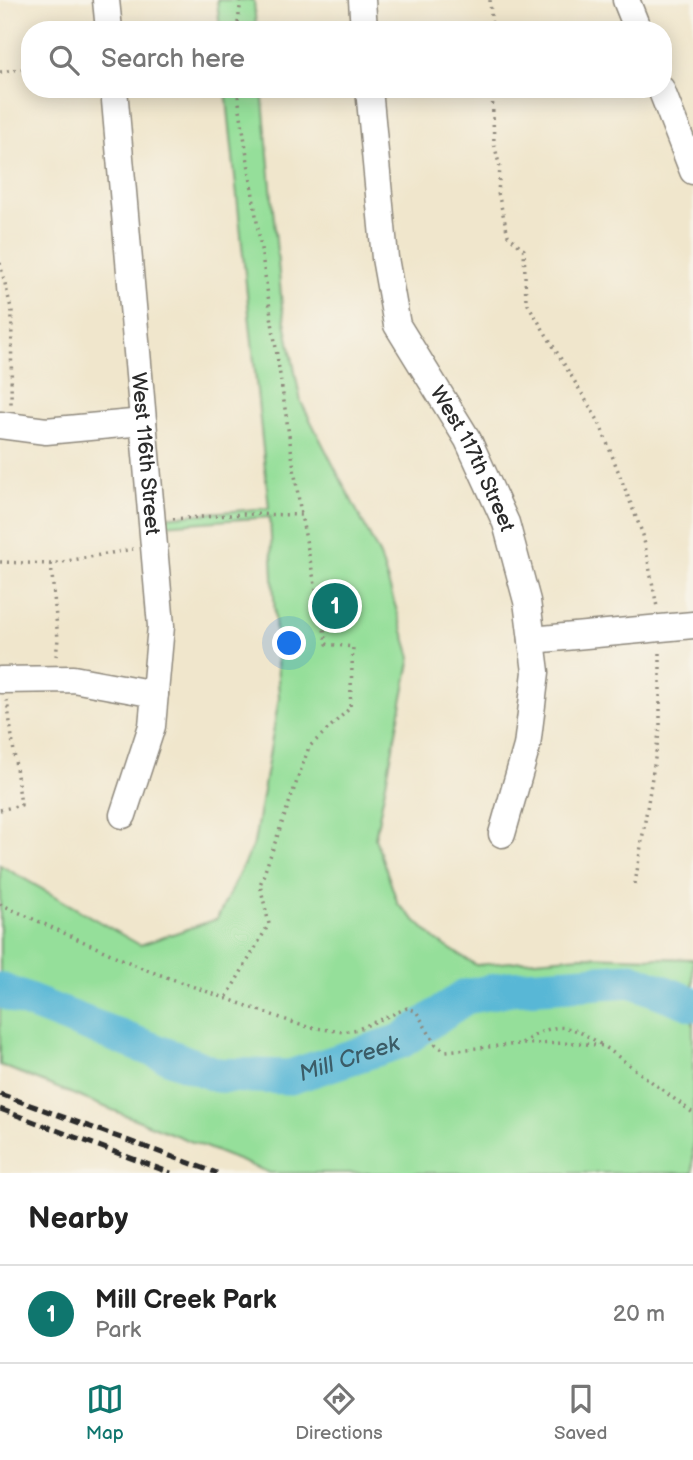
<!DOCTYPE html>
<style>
body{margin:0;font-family:"Balsamiq Sans",sans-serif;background:#f6f6f6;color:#222}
.you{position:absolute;left:290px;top:644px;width:24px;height:24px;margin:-18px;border:5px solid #fff;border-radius:50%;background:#1a73e8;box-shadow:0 0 0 10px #1a73e833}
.badge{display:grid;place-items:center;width:46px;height:46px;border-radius:50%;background:#0f766e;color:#fff;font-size:23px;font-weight:700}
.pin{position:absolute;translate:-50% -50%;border:4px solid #fff;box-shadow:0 2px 7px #0006}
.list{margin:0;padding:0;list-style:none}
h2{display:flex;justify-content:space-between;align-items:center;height:91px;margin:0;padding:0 28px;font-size:30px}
h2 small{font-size:23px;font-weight:400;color:#767676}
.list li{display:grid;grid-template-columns:46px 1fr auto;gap:21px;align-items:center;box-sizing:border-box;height:98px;padding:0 28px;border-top:2px solid #e0e0e0}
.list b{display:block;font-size:26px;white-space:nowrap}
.list p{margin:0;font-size:23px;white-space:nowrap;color:#767676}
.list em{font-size:23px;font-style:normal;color:#767676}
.icon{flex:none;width:38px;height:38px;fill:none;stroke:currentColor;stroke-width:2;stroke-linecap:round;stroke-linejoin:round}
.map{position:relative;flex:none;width:693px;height:1173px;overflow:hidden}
.search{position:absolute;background:#fff;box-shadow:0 4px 18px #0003;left:21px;right:21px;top:21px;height:77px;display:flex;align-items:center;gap:18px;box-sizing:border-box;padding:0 24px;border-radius:28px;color:#767676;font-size:26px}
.sheet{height:189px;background:#fff}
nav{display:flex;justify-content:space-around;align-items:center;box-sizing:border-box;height:98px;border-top:2px solid #e0e0e0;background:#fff;font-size:19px;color:#767676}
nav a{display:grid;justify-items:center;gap:4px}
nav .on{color:#0f766e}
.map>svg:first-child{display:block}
</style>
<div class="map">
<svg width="693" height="1173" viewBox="0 0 693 1173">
<rect width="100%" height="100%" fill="#f7f3e8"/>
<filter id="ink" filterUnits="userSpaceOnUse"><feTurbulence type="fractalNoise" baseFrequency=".0143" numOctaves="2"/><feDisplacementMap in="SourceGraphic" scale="14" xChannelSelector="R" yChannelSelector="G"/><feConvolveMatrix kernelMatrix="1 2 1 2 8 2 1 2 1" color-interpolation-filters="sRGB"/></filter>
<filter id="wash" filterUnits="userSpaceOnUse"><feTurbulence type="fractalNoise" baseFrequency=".00686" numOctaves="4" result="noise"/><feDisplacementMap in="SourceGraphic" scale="28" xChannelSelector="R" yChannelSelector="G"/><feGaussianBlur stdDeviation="1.57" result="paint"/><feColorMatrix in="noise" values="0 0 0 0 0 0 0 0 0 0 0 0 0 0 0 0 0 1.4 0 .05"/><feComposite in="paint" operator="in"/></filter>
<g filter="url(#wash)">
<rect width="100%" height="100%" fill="#f0e6cc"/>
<g fill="#95df9a" stroke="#608562" stroke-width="2">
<path d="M217,0h37l2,30h-36z"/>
<path d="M226,89h36l20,217 19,96 79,154 31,101 -36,181 23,66 38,36 40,25 105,-9 112,3v214h-423l-270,-108v-200l140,80 77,-26 37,-76 25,-145 -9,-181 -107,8 -1,-8 107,-9z"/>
</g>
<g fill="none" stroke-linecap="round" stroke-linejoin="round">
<path stroke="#58b7d6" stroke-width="35" id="s1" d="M0,990l217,85 73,2 111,-36 64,-44 45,-9 121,-8 62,24"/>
</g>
</g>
<g filter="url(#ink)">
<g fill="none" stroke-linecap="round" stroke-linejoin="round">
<g stroke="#8e887c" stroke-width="29">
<g id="minor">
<path d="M106,0l3,30"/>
<path d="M362,0l2,30"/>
<path d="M626,0l12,30"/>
<path id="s2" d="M114,89l47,537 -9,100 -29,89"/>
<path id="s3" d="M369,89l16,169 12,67 71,115 38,83 21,78 9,71 -9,74 -25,88"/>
<path d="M661,89l32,82"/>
<path d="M0,425l46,6 97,-9"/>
<path d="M532,640l161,-15"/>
<path d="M0,680l73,-1 82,15"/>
</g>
</g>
<g stroke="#8e887c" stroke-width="3.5" stroke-dasharray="2 5" stroke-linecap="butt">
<path d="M490,0l2,30"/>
<path d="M237,30l4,-30"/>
<path d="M0,72l30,-4"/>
<path d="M237,89l64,426"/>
<path d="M492,89l2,54 6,25 -2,25 10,42 16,15 2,51 73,121 44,113 14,72"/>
<path d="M0,263l12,49 -1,94"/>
<path d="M173,519l71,-5 57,1 26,129 26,3 -3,61 -41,39 -49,138 9,39 -43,74"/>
<path d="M0,562l51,2 82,-15"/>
<path d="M51,564l7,75 -2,17"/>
<path d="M0,810l21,-5 -14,-105"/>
<path d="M635,884l25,-157v-77"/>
<path d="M0,904l144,65 159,57 40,6 15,-3 49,-21 9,3 20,34 10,6 74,-7 57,-1 27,3 89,67"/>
<path d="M522,1043c34,-23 49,-19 81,3"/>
</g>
<use href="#minor" stroke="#fff" stroke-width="26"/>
<g stroke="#2b2b2b" stroke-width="5" stroke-dasharray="10 5" stroke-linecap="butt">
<path d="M0,1094l217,79"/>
<path d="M0,1109l171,64"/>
</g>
</g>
</g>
<g text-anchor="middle" stroke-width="6" stroke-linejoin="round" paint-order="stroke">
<g font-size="21" fill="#2b2b2b" stroke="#f7f3e8">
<text dy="7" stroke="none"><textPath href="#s2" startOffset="366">West 116th Street</textPath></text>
<text dy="7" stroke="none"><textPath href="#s3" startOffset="392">West 117th Street</textPath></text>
</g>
<g font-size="23" font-style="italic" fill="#3b5c67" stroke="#f7f3e8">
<text dy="8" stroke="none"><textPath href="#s1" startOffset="368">Mill Creek</textPath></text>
</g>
</g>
</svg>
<div class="you"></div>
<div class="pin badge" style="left:335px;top:606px">1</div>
<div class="search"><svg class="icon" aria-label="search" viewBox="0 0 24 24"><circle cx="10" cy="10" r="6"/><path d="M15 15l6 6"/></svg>Search here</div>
</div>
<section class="sheet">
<h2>Nearby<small></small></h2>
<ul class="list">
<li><span class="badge">1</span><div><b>Mill Creek Park</b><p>Park</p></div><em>20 m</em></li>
</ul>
</section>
<nav>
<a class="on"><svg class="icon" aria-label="map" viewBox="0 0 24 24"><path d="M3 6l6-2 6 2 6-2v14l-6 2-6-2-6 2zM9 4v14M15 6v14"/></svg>Map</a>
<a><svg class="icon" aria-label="directions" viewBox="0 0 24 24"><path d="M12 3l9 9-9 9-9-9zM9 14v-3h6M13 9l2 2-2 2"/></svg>Directions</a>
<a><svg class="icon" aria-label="saved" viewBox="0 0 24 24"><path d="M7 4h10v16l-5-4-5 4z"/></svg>Saved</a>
</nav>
